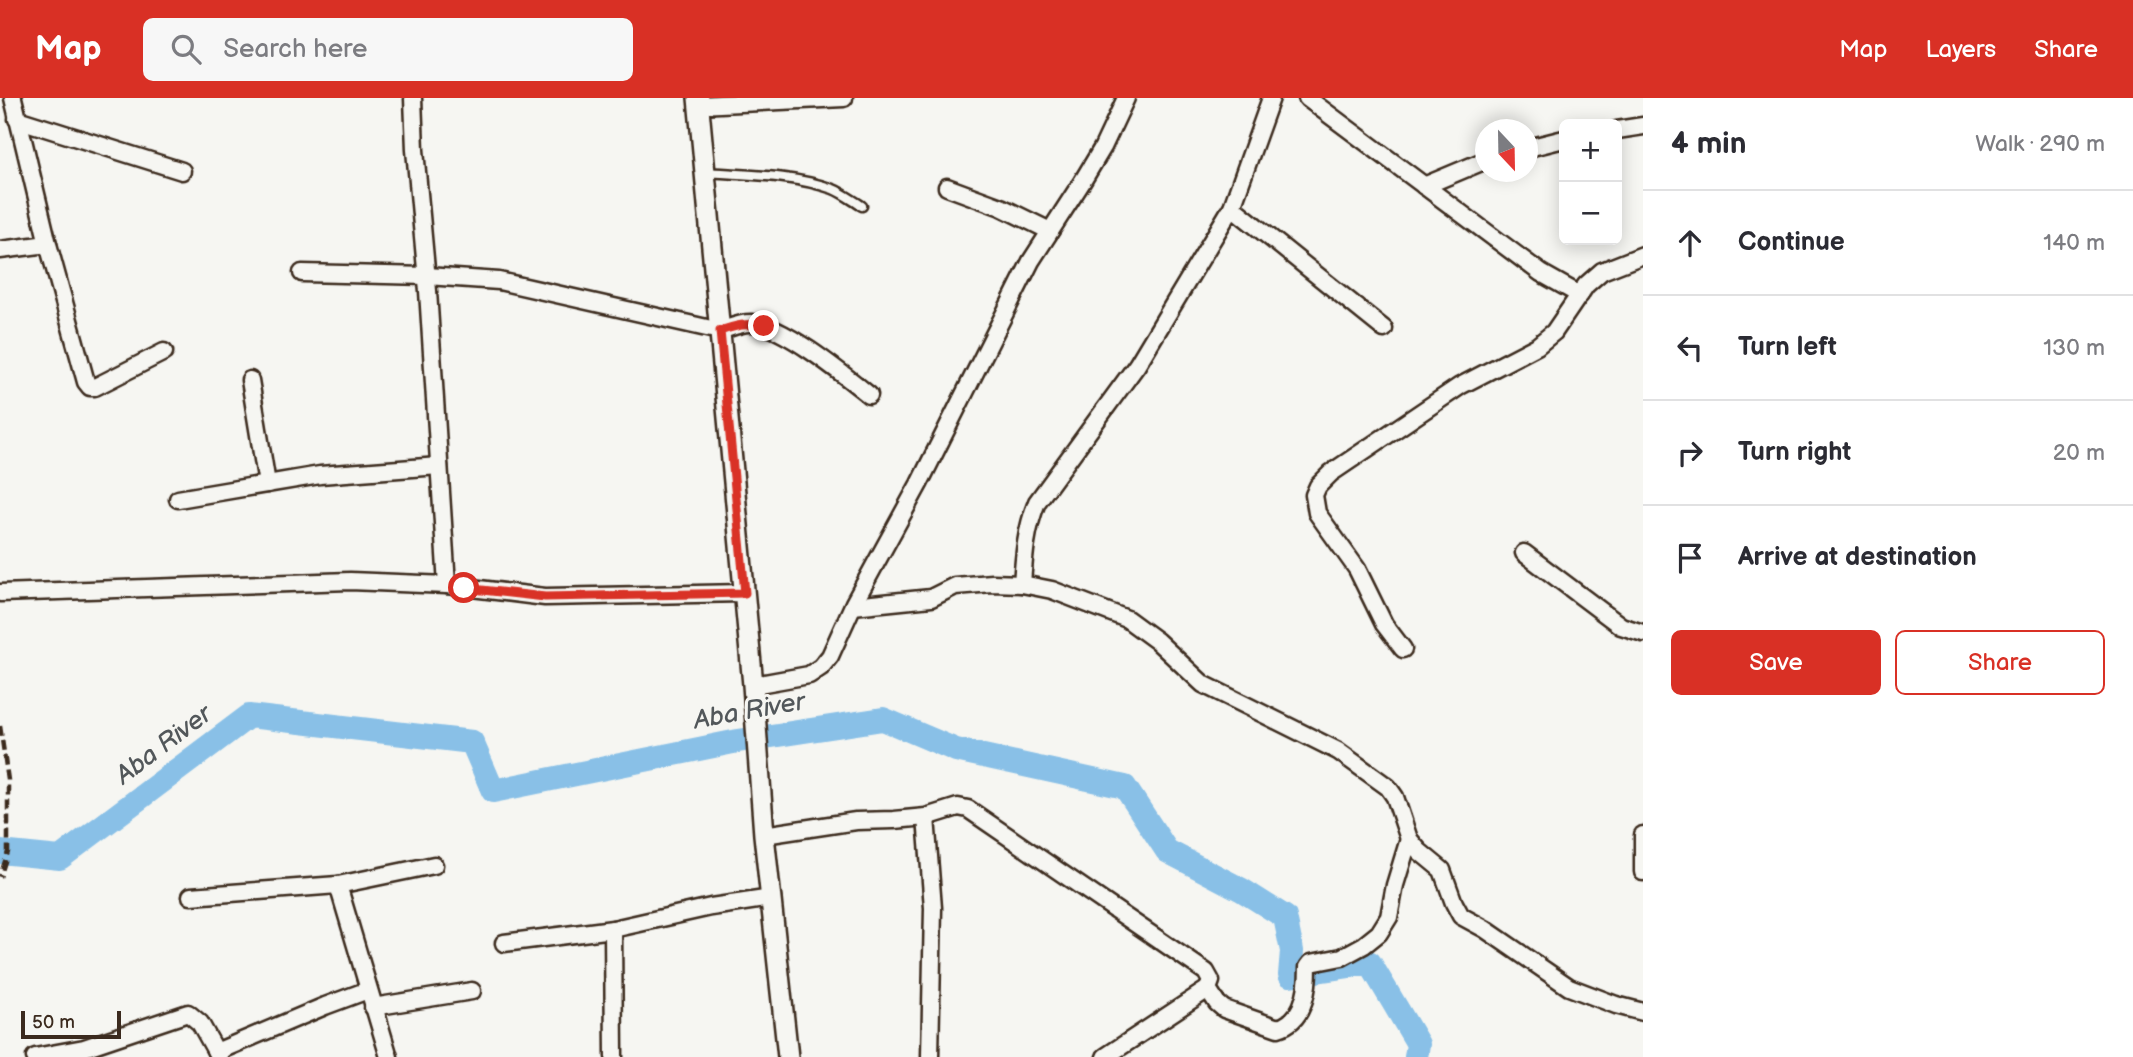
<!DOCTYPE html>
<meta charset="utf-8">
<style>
body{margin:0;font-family:"Balsamiq Sans",sans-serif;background:#f7f7f7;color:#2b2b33}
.controls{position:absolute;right:21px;top:21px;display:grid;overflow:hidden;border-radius:10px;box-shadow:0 4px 18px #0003}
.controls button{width:63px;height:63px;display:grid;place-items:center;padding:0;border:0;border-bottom:2px solid #e1e1e2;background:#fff;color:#2b2b33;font:35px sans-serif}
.compass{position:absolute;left:1475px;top:21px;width:63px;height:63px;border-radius:50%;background:#fff;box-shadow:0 4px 18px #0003;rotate:158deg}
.scale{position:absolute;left:21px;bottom:18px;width:100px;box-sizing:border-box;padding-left:7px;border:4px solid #3b2a1e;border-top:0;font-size:19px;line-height:24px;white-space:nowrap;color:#3b2a1e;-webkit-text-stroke:5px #f6f6f2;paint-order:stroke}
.stop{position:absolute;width:21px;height:21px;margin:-16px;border:5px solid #d93025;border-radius:50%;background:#fff}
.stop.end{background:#d93025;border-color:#fff;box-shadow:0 2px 7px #0008}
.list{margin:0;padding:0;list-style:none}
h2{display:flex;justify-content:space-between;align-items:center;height:91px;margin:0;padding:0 28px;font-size:30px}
h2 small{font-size:23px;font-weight:400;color:#7c7c81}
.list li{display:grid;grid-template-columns:46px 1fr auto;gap:21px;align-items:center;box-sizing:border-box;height:105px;padding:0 28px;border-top:2px solid #e1e1e2}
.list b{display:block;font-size:26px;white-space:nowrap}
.list em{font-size:23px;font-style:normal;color:#7c7c81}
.actions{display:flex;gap:14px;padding:21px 28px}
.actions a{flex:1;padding:16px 0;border:2px solid #d93025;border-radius:10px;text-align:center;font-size:24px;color:#d93025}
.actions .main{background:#d93025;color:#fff}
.icon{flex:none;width:38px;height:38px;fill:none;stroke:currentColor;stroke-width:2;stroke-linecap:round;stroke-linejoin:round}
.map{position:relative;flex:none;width:1643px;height:959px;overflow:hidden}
header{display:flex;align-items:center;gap:42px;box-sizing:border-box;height:98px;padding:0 35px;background:#d93025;color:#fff}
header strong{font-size:33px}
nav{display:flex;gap:38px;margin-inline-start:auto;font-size:24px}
.search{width:490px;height:63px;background:#f7f7f7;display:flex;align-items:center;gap:18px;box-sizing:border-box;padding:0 24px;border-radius:10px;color:#7c7c81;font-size:26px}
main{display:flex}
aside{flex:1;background:#fff}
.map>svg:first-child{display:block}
</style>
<header>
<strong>Map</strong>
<div class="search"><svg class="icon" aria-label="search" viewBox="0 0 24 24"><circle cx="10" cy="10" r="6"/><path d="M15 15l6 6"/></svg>Search here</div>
<nav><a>Map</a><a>Layers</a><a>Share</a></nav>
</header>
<main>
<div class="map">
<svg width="1643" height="959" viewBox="0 0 1643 959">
<rect width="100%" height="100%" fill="#f6f6f2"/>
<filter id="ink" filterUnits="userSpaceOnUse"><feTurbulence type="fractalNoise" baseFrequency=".0143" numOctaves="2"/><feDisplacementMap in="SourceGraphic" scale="14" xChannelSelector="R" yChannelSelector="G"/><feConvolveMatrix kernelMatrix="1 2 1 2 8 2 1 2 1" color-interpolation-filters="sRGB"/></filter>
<g filter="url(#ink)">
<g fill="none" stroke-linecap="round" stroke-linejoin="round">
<path stroke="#89c0e7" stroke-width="24" d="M0,754l60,6 189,-142 223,26 21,49 245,-50 145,-22 73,31 169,37 42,64 75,39 43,27 7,34 -2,24 80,-12 48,81 -2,13"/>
<g stroke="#3b2a1e" stroke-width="13">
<path id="service" d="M706,74c42,3 88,3 127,17 10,4 19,11 29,17"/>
</g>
<g stroke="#3b2a1e" stroke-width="21">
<g id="minor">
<path d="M13,0l35,146 38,138 4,5h5l69,-35"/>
<path d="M413,0l2,52 13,141 19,294 98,12 200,-4"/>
<path d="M1307,0l234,175 39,22"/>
<path d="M699,7l145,-7"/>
<path d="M17,21l165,52"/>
<path d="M1617,32l26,-4"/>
<path d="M1528,50l36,-9"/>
<path d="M1424,88l62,-26"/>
<path d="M947,89l54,20 49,24"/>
<path d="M1232,109l152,122"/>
<path d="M0,152l48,-6"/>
<path d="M302,175l125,3 72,5 221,50c10,-3 21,-9 32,-8 31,2 92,52 117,72"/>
<path d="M250,282l17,104"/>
<path d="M178,401l142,-24 119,-9"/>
<path d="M1524,455l97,73 22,7"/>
<path d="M1022,486c2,-29 4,-55 15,-82l100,-137 95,-158 39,-109"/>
<path d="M0,495l350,-12 97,4"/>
<path d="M853,508l78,-8 24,-12 37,-3 30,1 30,6 75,29 30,22 46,43 135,67 50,36 7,10 14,42 10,12 23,19 12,33 7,13 24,13 84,58 47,18 27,7"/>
<path d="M1403,551l-19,-25 -27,-55 -40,-56 -3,-18 4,-9 13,-13 129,-87 77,-40 17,-14 32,-47 16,-14 41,-16"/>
<path d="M753,587l56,-10 12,-8 9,-11 24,-53 65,-119 112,-223 51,-79 21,-35 23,-49"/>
<path d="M926,719l7,91 -3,149"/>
<path d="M764,737l92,-14 38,-1 32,-3 32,-10 10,2 238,163 5,9 -3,8 9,14 7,6 54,19c26,-7 30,-37 30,-61l3,-4 31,-6 22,-12 15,-12 10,-16 6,-32 14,-46"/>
<path d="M1643,737v37"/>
<path d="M338,787l51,172"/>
<path d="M191,798l147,-11 96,-20"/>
<path d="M613,831l1,128"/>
<path d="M504,845l109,-14 98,-22 61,-9"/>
<path d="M373,909l99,-16"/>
<path d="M216,954l109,-46 43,-16"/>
<path d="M35,959l49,-9 104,-35 12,10 19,34"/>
<path d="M1105,959l103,-68"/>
</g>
</g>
<g stroke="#3b2a1e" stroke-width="24">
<path id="tertiary" d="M698,0l55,587 11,150 24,222"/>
</g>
<use href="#service" stroke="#f6f6f2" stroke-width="8"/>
<use href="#minor" stroke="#f6f6f2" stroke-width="16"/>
<use href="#tertiary" stroke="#f6f6f2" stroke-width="19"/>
<path stroke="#3b2a1e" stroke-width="4.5" stroke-dasharray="10 5" stroke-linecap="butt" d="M0,628l8,54v72l-8,25"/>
</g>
</g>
<g fill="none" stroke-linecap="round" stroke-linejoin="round" filter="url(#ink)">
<path stroke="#d93025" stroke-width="9" d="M464,490l81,9 200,-4 -25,-262c15,-5 27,-9 44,-5"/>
</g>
<g text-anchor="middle" stroke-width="6" stroke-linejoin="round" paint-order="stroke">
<g font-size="26" font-style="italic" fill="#52575a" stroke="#f6f6f2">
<text transform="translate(749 612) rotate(-10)" y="9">Aba River</text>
<text transform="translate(163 646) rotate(-37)" y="9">Aba River</text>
</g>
</g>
</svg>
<div class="controls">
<button>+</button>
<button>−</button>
</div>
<svg class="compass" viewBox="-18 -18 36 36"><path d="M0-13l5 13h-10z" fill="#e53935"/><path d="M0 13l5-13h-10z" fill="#7c7c81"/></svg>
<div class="scale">50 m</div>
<div class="stop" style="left:464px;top:490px"></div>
<div class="stop end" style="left:764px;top:228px"></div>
</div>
<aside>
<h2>4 min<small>Walk · 290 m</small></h2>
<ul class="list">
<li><svg class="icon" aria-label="ahead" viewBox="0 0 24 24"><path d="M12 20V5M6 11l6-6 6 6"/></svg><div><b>Continue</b></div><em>140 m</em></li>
<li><svg class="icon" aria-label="left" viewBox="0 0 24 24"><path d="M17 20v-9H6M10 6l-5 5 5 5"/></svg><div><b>Turn left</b></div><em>130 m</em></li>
<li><svg class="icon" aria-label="right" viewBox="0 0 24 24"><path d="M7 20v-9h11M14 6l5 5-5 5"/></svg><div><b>Turn right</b></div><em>20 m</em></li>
<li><svg class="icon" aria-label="arrive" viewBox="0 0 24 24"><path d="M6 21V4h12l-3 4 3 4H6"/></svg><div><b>Arrive at destination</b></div></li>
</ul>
<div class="actions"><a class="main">Save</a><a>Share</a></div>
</aside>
</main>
